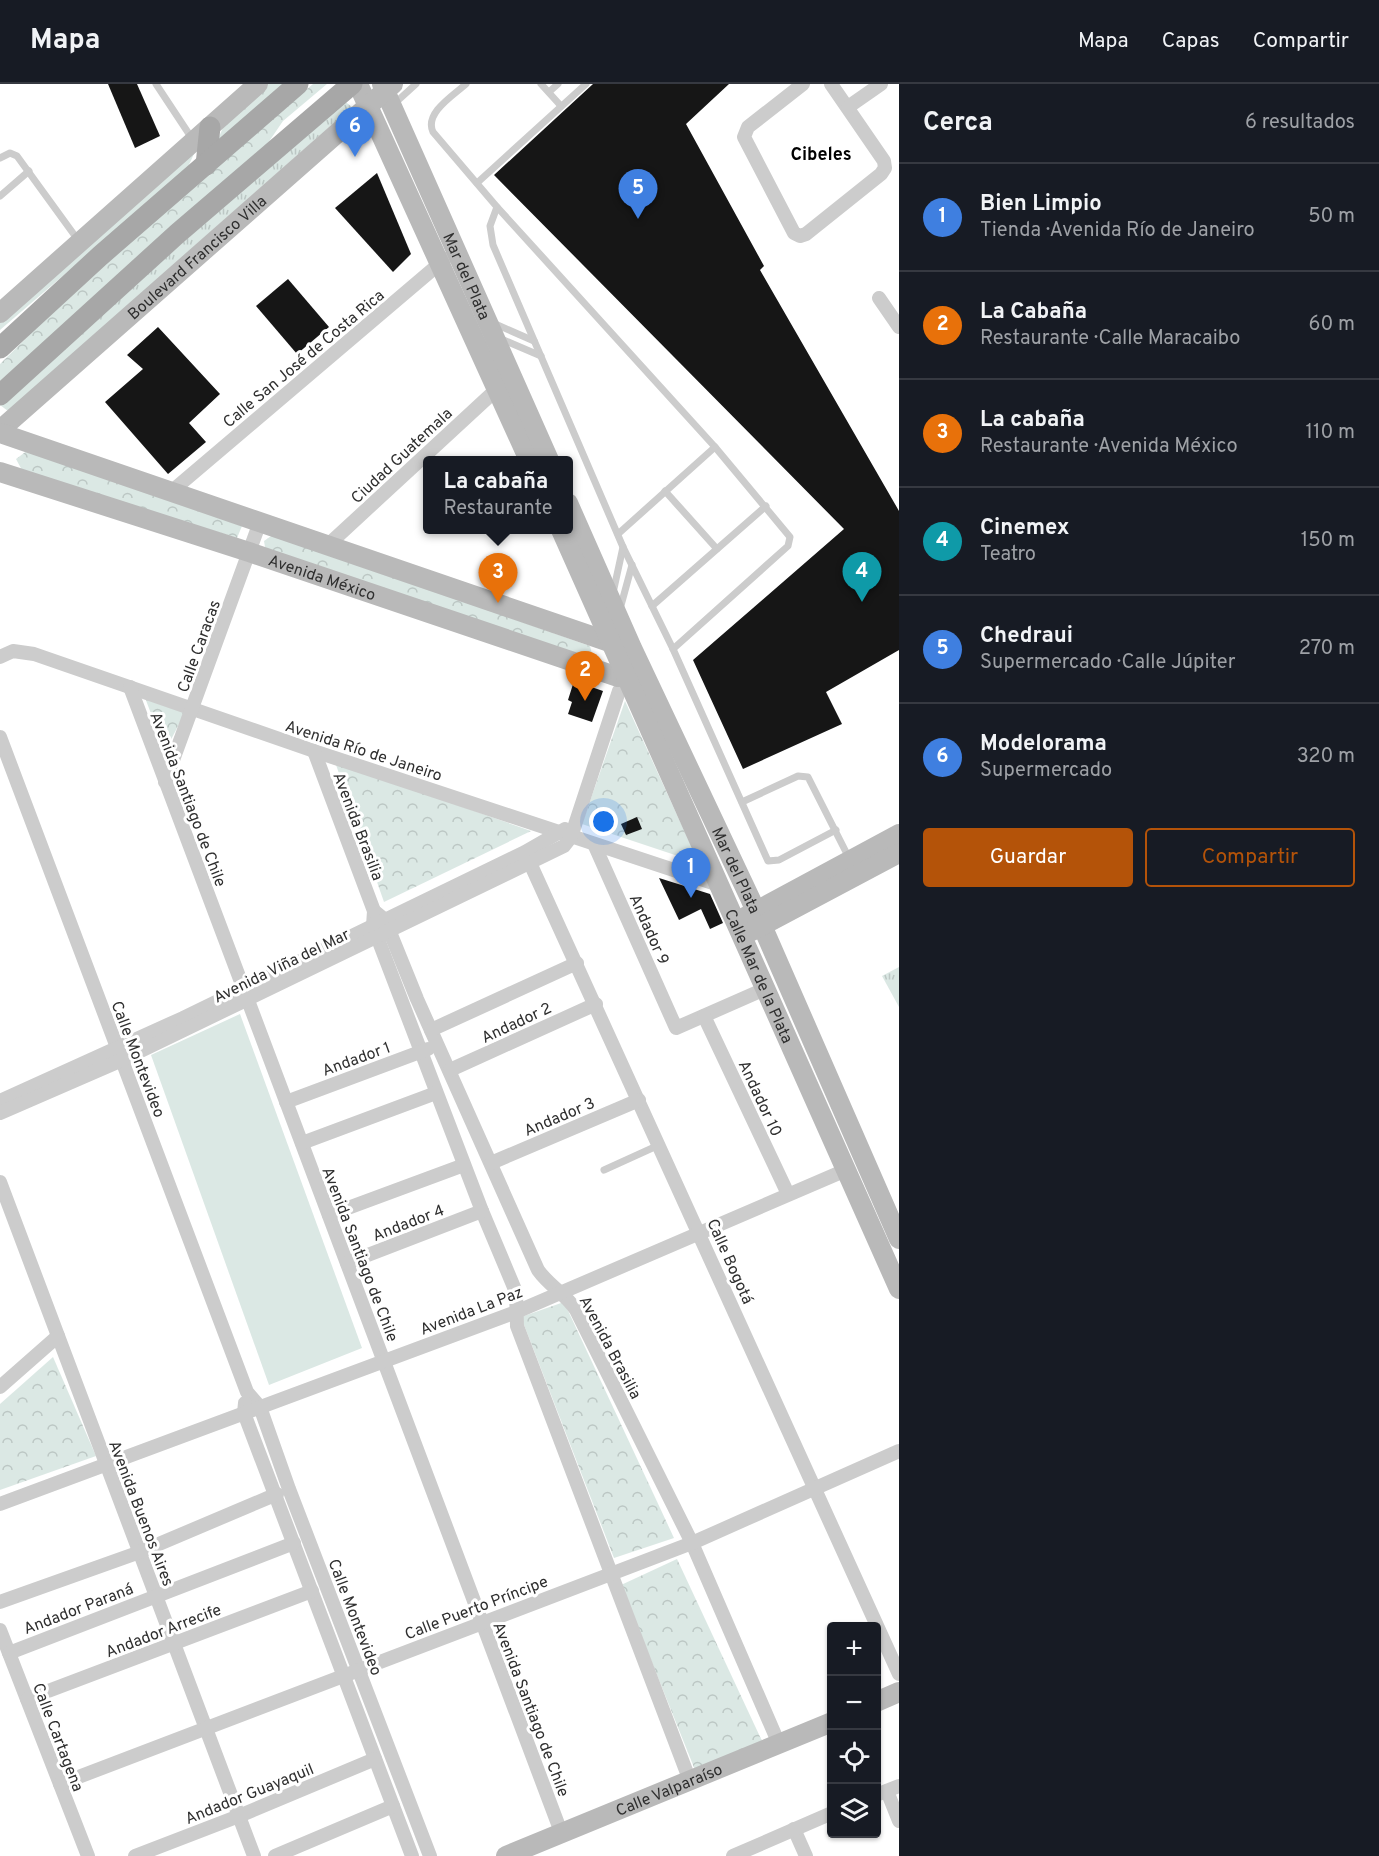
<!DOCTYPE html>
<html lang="es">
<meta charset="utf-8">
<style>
body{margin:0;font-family:Overpass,sans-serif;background:#20242c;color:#f1f3f6}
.controls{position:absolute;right:18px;bottom:18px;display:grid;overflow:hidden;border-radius:6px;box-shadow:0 2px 4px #0004}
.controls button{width:54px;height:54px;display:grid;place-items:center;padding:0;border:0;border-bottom:2px solid #363941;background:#171b24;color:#f1f3f6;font:30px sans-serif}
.you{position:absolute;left:604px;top:738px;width:21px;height:21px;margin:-15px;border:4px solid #fff;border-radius:50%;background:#1a73e8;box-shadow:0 0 0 9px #1a73e833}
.badge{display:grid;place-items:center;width:39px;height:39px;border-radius:50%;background:#b45309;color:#fff;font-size:20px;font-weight:700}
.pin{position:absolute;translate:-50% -50px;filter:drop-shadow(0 2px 3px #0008)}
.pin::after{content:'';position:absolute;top:32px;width:21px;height:18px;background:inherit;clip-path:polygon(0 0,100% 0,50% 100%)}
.popup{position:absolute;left:423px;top:372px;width:150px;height:78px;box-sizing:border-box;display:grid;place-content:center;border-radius:6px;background:#171b24;filter:drop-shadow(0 2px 4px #0005);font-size:20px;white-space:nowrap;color:#9ea1a6}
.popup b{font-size:22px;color:#f1f3f6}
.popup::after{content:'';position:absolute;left:50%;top:100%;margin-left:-12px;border:12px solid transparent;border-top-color:#171b24}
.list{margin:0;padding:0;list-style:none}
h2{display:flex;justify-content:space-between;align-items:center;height:78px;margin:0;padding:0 24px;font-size:26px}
h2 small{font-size:20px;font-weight:400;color:#9ea1a6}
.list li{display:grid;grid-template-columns:39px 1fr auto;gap:18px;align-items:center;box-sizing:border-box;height:108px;padding:0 24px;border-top:2px solid #363941}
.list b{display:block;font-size:22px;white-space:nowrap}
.list p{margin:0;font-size:20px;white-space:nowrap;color:#9ea1a6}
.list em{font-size:20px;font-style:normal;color:#9ea1a6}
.actions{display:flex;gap:12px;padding:18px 24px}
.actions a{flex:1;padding:14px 0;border:2px solid #b45309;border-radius:6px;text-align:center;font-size:21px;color:#b45309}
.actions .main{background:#b45309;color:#fff}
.icon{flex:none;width:33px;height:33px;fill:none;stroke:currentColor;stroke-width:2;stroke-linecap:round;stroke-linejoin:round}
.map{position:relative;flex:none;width:899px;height:1772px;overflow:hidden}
header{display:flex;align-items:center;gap:36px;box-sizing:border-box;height:84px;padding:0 30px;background:#171b24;border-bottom:2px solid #363941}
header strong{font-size:28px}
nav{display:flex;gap:33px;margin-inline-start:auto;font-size:21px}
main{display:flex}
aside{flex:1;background:#171b24}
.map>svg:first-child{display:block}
</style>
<header>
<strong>Mapa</strong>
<nav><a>Mapa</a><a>Capas</a><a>Compartir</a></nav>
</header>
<main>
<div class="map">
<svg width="899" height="1772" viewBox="0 0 899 1772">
<defs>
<pattern id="grass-tufts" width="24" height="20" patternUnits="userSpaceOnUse" patternTransform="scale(1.5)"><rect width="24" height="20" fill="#dbe8e4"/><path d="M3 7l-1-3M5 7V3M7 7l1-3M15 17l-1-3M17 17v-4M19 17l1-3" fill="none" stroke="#bcc7c4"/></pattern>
<pattern id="park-crowns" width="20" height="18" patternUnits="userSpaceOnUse" patternTransform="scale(1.5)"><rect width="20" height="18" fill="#dbe8e4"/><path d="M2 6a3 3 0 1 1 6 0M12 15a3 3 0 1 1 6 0" fill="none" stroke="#bcc7c4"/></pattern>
</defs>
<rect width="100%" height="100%" fill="#fff"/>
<g fill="url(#grass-tufts)">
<path d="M268,0h15l-68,62 10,-23z"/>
<path d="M343,16l9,7 -344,304 -8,-6z"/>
<path d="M199,59l-12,26 -187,161v-10z"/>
<path d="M899,883v40l-17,-31z"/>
</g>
<g fill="url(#park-crowns)">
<path d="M313,0h14l-44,37 -15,22 -268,238v-17l77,-76z"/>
<path d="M28,366l214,76 -5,12 -214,-66 -7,-13z"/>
<path d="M274,450l316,112 2,8 -3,6 -319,-109 -5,-4 -1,-6z"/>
<path d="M144,611l43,14 -22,42z"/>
<path d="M625,617l74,162 -117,-39z"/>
<path d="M335,678l196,69 -147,71z"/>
<path d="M564,1218l110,236 -60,20 -93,-241z"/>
<path d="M53,1273l43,99 -96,34v-86z"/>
<path d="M677,1475l85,182 -67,29 -74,-185z"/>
</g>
<path fill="#dbe8e4" d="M240,930l122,334 -93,37 -118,-330z"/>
<g fill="#161616">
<path d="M108,0h29l23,52 -25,12z"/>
<path d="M593,0h136l-43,40 78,142 -4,4 139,241v139l-73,42 16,32 -99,45 -50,-109 151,-131 -350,-354z"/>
<path d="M377,89l34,81 -18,18 -58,-64z"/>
<path d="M288,195l41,48 -32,27 -41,-48z"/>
<path d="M158,243l62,67 -31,29 17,19 -38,32 -63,-72 38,-33 -16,-14z"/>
<path d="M574,597l29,10 -11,31 -24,-8 4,-12 -4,-2z"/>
<path d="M637,733l5,12 -16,6 -5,-11z"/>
<path d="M659,794l51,16 13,29 -13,6 -9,-20 -22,11z"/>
</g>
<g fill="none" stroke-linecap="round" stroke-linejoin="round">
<g stroke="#ccc" stroke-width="7">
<path d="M156,0l37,56"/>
<path d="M466,0c-12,11 -42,29 -33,48l64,75 218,240 75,90 -2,9 -115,103"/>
<path d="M541,0l20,22"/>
<path d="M549,8l9,-8"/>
<path d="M394,20l22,-20"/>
<path d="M0,74l10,-5 7,3 61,84"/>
<path d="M477,99l109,-99"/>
<path d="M0,112l29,-25"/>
<path d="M497,123l-7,19 3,19 130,302 50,102 95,212 11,-1 57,-30"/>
<path d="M493,239l41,18"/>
<path d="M499,254l42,18"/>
<path d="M665,407l52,58"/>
<path d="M618,450l97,-87"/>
<path d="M613,509l10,-46"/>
<path d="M652,522l114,-100"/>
<path d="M620,525l12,-44"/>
<path d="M742,718l56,-26 10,1 42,83"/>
<path d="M604,1086l55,-25"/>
</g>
<g stroke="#ccc" stroke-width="14">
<path d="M803,0l-55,43 -4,10 50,96 6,3 6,-2 75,-60 4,-6 -1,-7 -53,-77"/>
<path d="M848,23l33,-23"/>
<path d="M879,214l20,29"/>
<path d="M172,407l273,-232"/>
<path d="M328,461l169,-156"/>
<path d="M0,573l13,-6 21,3 280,97 405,134"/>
<path d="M130,603l431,1145"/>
<path d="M0,653l247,655 13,15 29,82 141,367"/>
<path d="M314,667l60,160 -1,15 109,285 34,81 1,34 173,455"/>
<path d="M165,698l95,-260"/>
<path d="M594,760l82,184 89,-39"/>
<path d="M530,779l369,811"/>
<path d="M374,827l11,9 32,79 121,271c12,17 27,23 38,40l116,233 87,201"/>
<path d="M704,932l84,178"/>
<path d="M431,946l146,-67"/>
<path d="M450,986l146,-66"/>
<path d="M0,1017l183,-83 342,-166 40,-23"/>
<path d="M286,1018l142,-53"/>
<path d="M0,1029l122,-53 442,-214 7,-9 48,-146 9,-13"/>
<path d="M302,1059l134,-50"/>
<path d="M491,1079l148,-63"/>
<path d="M0,1098l254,674"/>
<path d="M329,1131l135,-50"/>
<path d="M347,1179l135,-52"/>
<path d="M0,1303l58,-51"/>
<path d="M245,1319l-1,10 168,443"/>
<path d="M0,1420l516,-192 330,-142"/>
<path d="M0,1518l140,-50 137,-58"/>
<path d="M0,1546l88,226"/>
<path d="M9,1569l285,-110"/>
<path d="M27,1615l285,-108"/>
<path d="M60,1700l632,-241 207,-92"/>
<path d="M887,1707l12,30"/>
<path d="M876,1711l23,-9"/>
<path d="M794,1745l12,27"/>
<path d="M135,1772l104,-40 136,-57"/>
<path d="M275,1772l118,-50"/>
<path d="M733,1772l99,-43"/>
</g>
<g stroke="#b9b9b9" stroke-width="20">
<path d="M358,0l171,376"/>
<path id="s1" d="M382,0l167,376"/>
<path d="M0,229l258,-229"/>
<path id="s2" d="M0,346l393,-346"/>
<path d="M0,349l621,213"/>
<path id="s3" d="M0,388l249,80 369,125 18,-1"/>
<path id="s4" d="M568,419l64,145 118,250 149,341"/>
<path id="s5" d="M561,446l338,759"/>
<path d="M745,833l154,-83"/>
<path d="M752,847l147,-78"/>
<path d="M876,1618l23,-10"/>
<path id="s6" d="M506,1772l326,-134"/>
</g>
<g stroke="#a7a7a7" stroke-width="21">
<path d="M206,81l4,-38"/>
<path d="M0,264l100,-92 198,-172"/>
<path d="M0,311l177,-161 175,-150"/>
</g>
</g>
<g text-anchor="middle" stroke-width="6" stroke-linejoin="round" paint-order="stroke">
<g font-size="16" fill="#2f2f2f" stroke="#fff">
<text dy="6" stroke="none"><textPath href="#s2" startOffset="262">Boulevard Francisco Villa</textPath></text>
<text dy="6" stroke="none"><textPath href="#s1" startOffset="210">Mar del Plata</textPath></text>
<text transform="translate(303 274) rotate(-40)" y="6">Calle San José de Costa Rica</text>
<text transform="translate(401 371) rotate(-43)" y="6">Ciudad Guatemala</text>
<text dy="6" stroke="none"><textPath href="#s3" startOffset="339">Avenida México</textPath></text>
<text transform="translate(198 562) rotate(-70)" y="6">Calle Caracas</text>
<text transform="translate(364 666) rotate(18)" y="6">Avenida Río de Janeiro</text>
<text transform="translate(189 715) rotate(69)" y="6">Avenida Santiago de Chile</text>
<text transform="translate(359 742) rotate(69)" y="6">Avenida Brasilia</text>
<text dy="6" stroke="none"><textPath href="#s4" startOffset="404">Mar del Plata</textPath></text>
<text transform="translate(650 845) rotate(66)" y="6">Andador 9</text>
<text transform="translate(281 881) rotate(-26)" y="6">Avenida Viña del Mar</text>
<text dy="6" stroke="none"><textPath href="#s5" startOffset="488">Calle Mar de la Plata</textPath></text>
<text transform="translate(516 938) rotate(-25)" y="6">Andador 2</text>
<text transform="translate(356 974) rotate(-20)" y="6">Andador 1</text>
<text transform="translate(139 975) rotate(69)" y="6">Calle Montevideo</text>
<text transform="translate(761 1014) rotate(65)" y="6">Andador 10</text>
<text transform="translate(559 1032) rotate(-23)" y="6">Andador 3</text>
<text transform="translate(408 1138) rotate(-21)" y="6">Andador 4</text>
<text transform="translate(361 1170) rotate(69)" y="6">Avenida Santiago de Chile</text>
<text transform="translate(731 1177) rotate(66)" y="6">Calle Bogotá</text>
<text transform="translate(471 1226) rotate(-21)" y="6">Avenida La Paz</text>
<text transform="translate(611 1263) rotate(62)" y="6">Avenida Brasilia</text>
<text transform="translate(142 1429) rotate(69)" y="6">Avenida Buenos Aires</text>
<text transform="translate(476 1523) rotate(-21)" y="6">Calle Puerto Príncipe</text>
<text transform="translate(78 1524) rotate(-21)" y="6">Andador Paraná</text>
<text transform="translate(356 1533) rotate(69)" y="6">Calle Montevideo</text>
<text transform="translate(163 1546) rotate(-21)" y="6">Andador Arrecife</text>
<text transform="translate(532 1625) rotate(69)" y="6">Avenida Santiago de Chile</text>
<text transform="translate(59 1653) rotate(69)" y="6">Calle Cartagena</text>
<text dy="6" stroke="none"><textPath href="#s6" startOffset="176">Calle Valparaíso</textPath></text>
<text transform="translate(249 1709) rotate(-22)" y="6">Andador Guayaquil</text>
</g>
<g font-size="18" font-weight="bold" fill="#000" stroke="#fff">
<text x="821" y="76">Cibeles</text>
</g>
</g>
</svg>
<div class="controls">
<button>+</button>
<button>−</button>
<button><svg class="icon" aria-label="locate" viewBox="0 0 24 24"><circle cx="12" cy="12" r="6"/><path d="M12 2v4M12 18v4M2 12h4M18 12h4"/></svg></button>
<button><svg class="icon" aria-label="layers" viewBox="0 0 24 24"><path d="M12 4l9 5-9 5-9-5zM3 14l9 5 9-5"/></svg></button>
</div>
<div class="you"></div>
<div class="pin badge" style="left:691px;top:814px;background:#3f7fe0">1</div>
<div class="pin badge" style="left:585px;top:617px;background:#e8710a">2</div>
<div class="pin badge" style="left:498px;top:519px;background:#e8710a">3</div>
<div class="popup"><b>La cabaña</b>Restaurante</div>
<div class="pin badge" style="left:862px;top:518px;background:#0f9aa8">4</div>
<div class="pin badge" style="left:638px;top:135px;background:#3f7fe0">5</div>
<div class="pin badge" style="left:355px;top:73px;background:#3f7fe0">6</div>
</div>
<aside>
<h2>Cerca<small>6 resultados</small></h2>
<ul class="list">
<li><span class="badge" style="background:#3f7fe0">1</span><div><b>Bien Limpio</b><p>Tienda · Avenida Río de Janeiro</p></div><em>50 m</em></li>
<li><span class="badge" style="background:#e8710a">2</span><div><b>La Cabaña</b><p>Restaurante · Calle Maracaibo</p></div><em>60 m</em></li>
<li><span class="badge" style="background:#e8710a">3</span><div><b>La cabaña</b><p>Restaurante · Avenida México</p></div><em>110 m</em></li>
<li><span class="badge" style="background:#0f9aa8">4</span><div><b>Cinemex</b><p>Teatro</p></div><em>150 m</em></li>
<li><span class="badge" style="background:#3f7fe0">5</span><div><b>Chedraui</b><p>Supermercado · Calle Júpiter</p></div><em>270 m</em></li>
<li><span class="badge" style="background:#3f7fe0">6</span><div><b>Modelorama</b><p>Supermercado</p></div><em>320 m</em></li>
</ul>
<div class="actions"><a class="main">Guardar</a><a>Compartir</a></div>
</aside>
</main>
